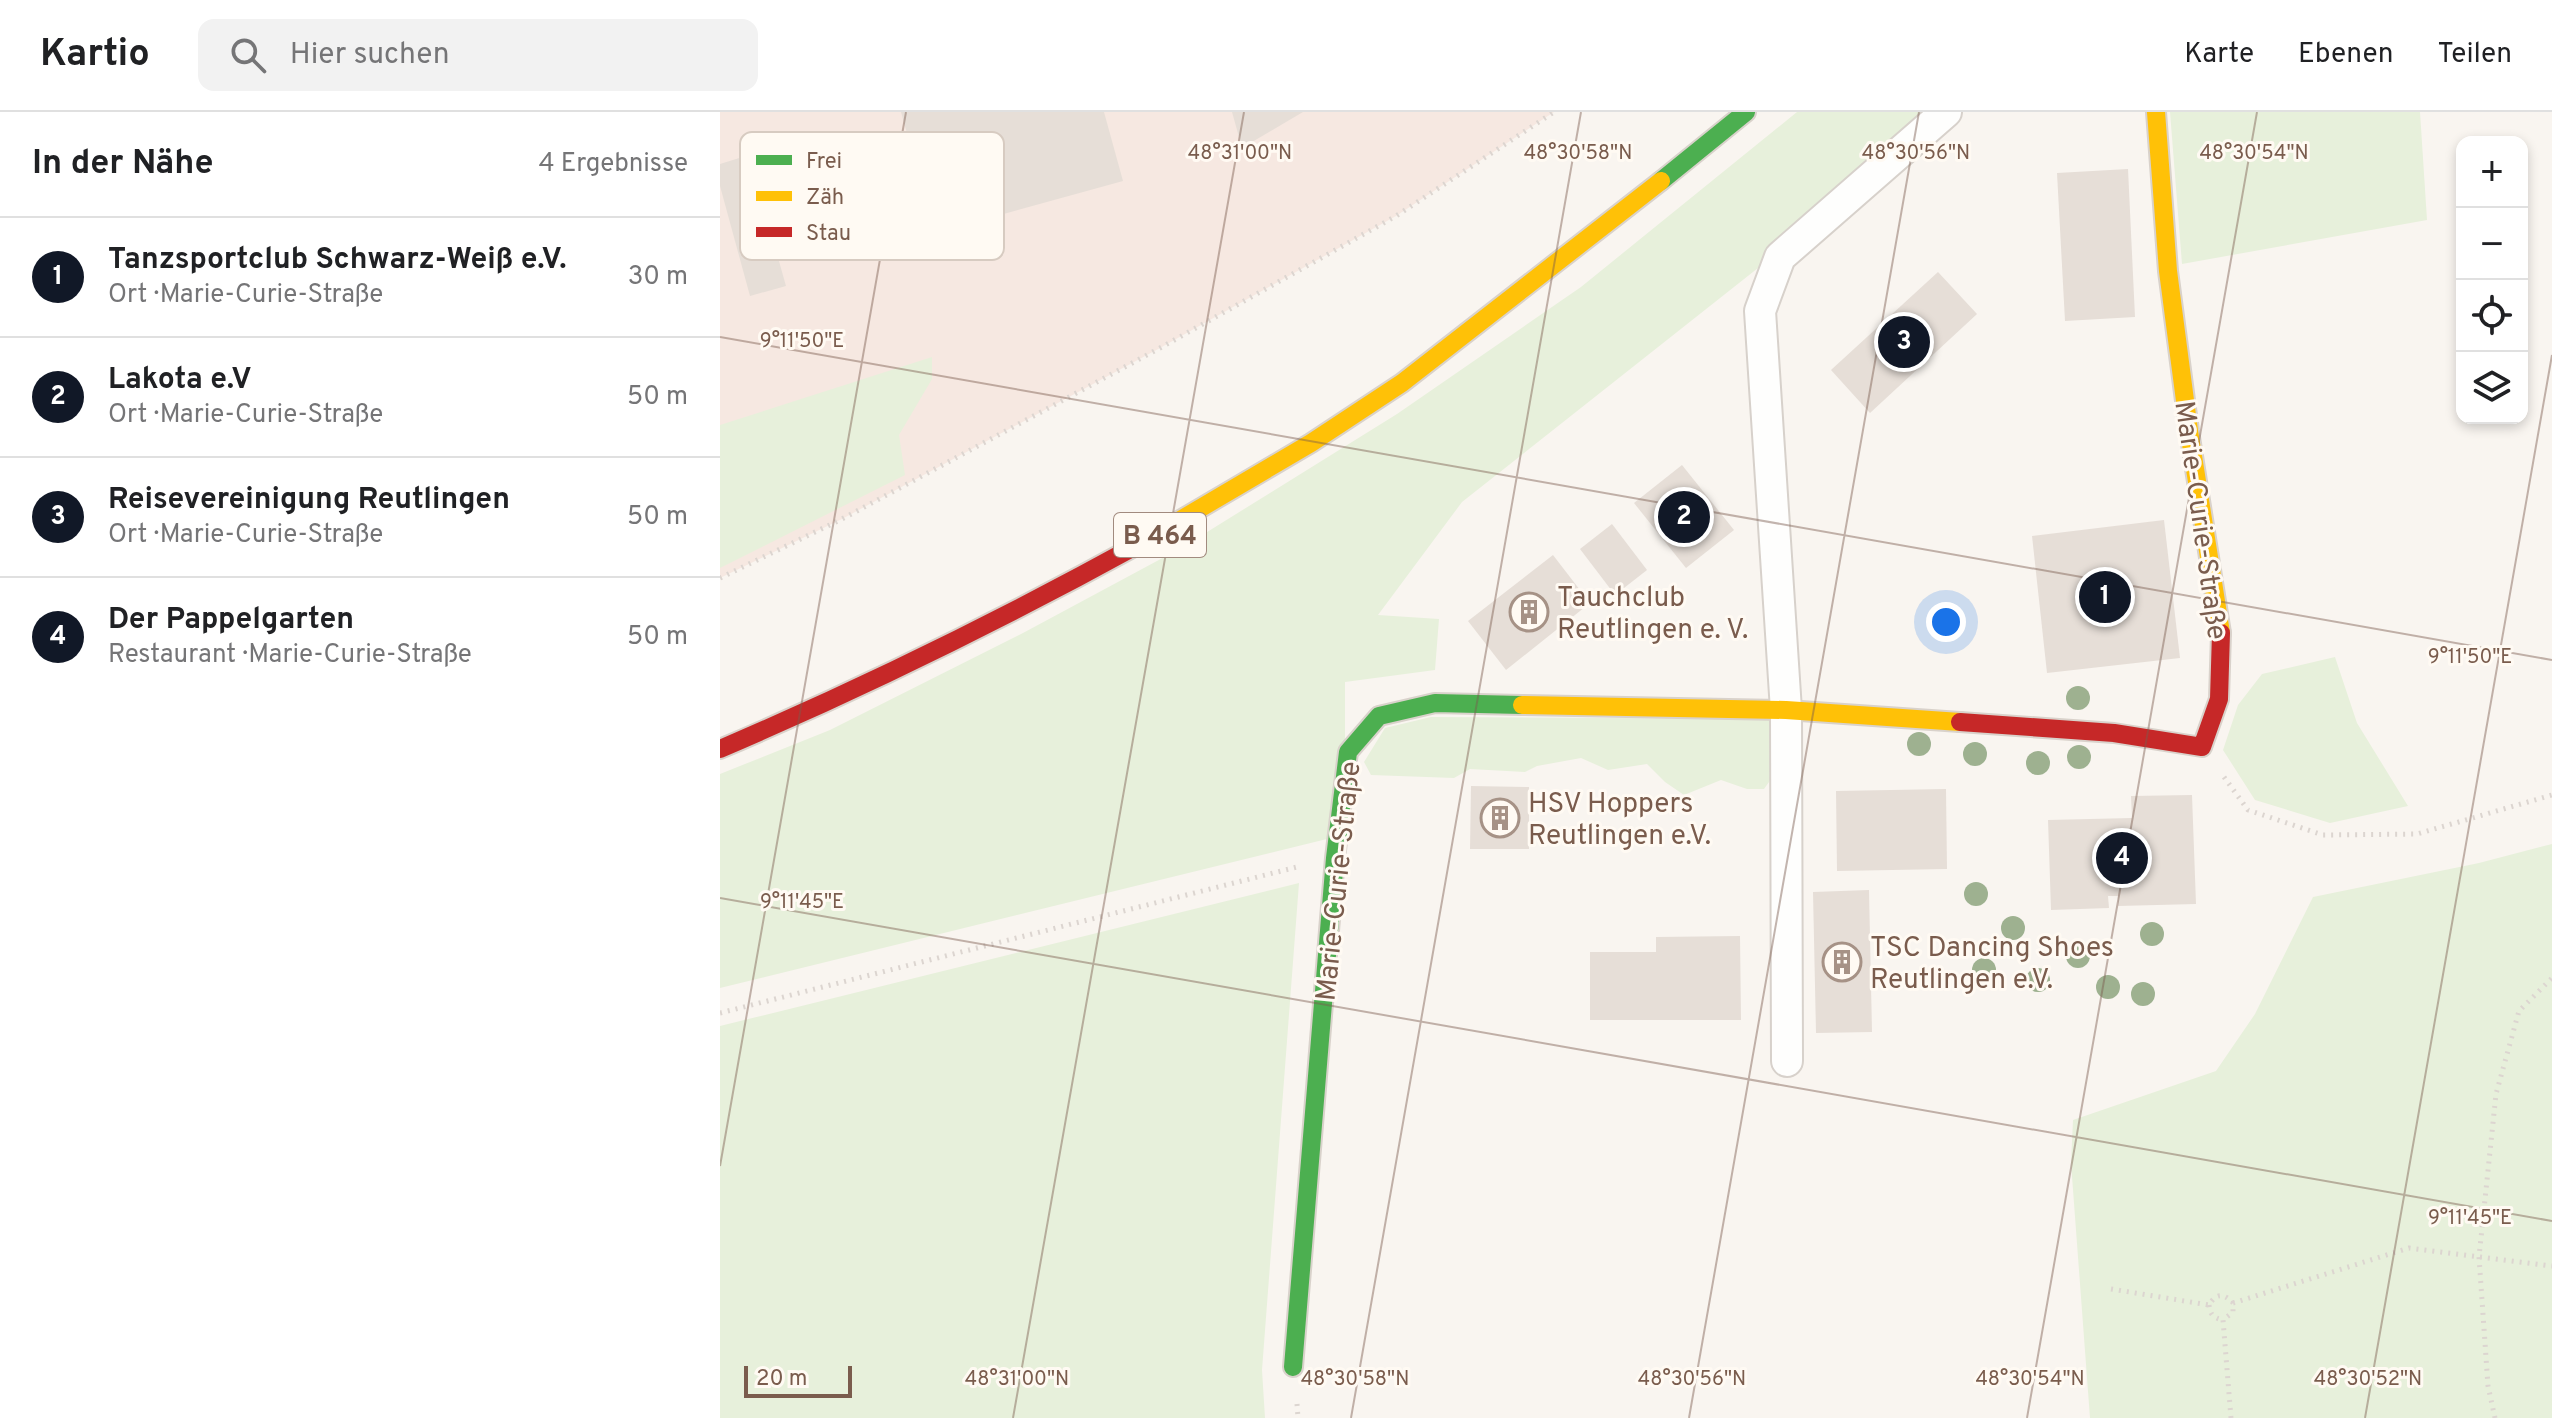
<!DOCTYPE html>
<html lang="de">
<meta charset="utf-8">
<style>
body{margin:0;font-family:Overpass,sans-serif;background:#f2f2f2;color:#202124}
.controls{position:absolute;right:24px;top:24px;display:grid;overflow:hidden;border-radius:16px;box-shadow:0 4px 12px #0003}
.controls button{width:72px;height:72px;display:grid;place-items:center;padding:0;border:0;border-bottom:2px solid #e0e0e0;background:#fff;color:#202124;font:40px sans-serif}
.scale{position:absolute;left:24px;bottom:20px;width:108px;box-sizing:border-box;padding-left:8px;border:4px solid #7a5c4d;border-top:0;font-size:22px;line-height:28px;white-space:nowrap;color:#7a5c4d;-webkit-text-stroke:6px #fffaf3;paint-order:stroke}
.you{position:absolute;left:1226px;top:510px;width:28px;height:28px;margin:-20px;border:6px solid #fff;border-radius:50%;background:#1a73e8;box-shadow:0 0 0 12px #1a73e833}
.badge{display:grid;place-items:center;width:52px;height:52px;border-radius:50%;background:#111827;color:#fff;font-size:26px;font-weight:700}
.pin{position:absolute;translate:-50% -50%;border:4px solid #fff;box-shadow:0 2px 8px #0006}
.list{margin:0;padding:0;list-style:none}
h2{display:flex;justify-content:space-between;align-items:center;height:104px;margin:0;padding:0 32px;font-size:34px}
h2 small{font-size:26px;font-weight:400;color:#757577}
.list li{display:grid;grid-template-columns:52px 1fr auto;gap:24px;align-items:center;box-sizing:border-box;height:120px;padding:0 32px;border-top:2px solid #e0e0e0}
.list b{display:block;font-size:30px;white-space:nowrap}
.list p{margin:0;font-size:26px;white-space:nowrap;color:#757577}
.list em{font-size:26px;font-style:normal;color:#757577}
.icon{flex:none;width:44px;height:44px;fill:none;stroke:currentColor;stroke-width:2;stroke-linecap:round;stroke-linejoin:round}
.map{position:relative;flex:none;width:1832px;height:1306px;overflow:hidden}
header{display:flex;align-items:center;gap:48px;box-sizing:border-box;height:112px;padding:0 40px;background:#fff;border-bottom:2px solid #e0e0e0}
header strong{font-size:38px}
nav{display:flex;gap:44px;margin-inline-start:auto;font-size:28px}
.search{width:560px;height:72px;background:#f2f2f2;display:flex;align-items:center;gap:20px;box-sizing:border-box;padding:0 28px;border-radius:16px;color:#757577;font-size:30px}
main{display:flex}
aside{flex:1;background:#fff}
.map>svg:first-child{display:block}
</style>
<header>
<strong>Kartio</strong>
<div class="search"><svg class="icon" aria-label="search" viewBox="0 0 24 24"><circle cx="10" cy="10" r="6"/><path d="M15 15l6 6"/></svg>Hier suchen</div>
<nav><a>Karte</a><a>Ebenen</a><a>Teilen</a></nav>
</header>
<main>
<aside>
<h2>In der Nähe<small>4 Ergebnisse</small></h2>
<ul class="list">
<li><span class="badge">1</span><div><b>Tanzsportclub Schwarz-Weiß e.V.</b><p>Ort · Marie-Curie-Straße</p></div><em>30 m</em></li>
<li><span class="badge">2</span><div><b>Lakota e.V</b><p>Ort · Marie-Curie-Straße</p></div><em>50 m</em></li>
<li><span class="badge">3</span><div><b>Reisevereinigung Reutlingen</b><p>Ort · Marie-Curie-Straße</p></div><em>50 m</em></li>
<li><span class="badge">4</span><div><b>Der Pappelgarten</b><p>Restaurant · Marie-Curie-Straße</p></div><em>50 m</em></li>
</ul>
</aside>
<div class="map">
<svg width="1832" height="1306" viewBox="0 0 1832 1306">
<rect width="100%" height="100%" fill="#f9f5f0"/>
<path fill="#f6e8e1" d="M0,0h834l-158,104 -236,132 -318,171 -122,59z"/>
<g fill="#e7f0db">
<path d="M1077,0h144l-164,141 -315,249 -84,113 61,4 -4,51 -90,12v69l-10,86 -615,151v-214l110,-44 193,-97 160,-86 214,-133 184,-127z"/>
<path d="M1450,0h250l7,108 -245,44z"/>
<path d="M212,245v22l-33,56 6,40 -185,93v-143z"/>
<path d="M1615,545l22,66 51,83 -78,17 -75,-23 -32,-50 15,-45 24,-31z"/>
<path d="M711,605l344,2 -1,56 -10,14h-17l-26,-9 -37,15 -19,-13 -18,-18 -39,6 -27,-12 -44,8 -12,6 -55,-3 -16,9 -83,-3 -7,-13 21,-34z"/>
<path d="M1832,732v574h-462l-19,-255 2,-43 143,-49 39,-57 58,-117 166,-34z"/>
<path d="M579,771l-37,487 3,48h-545v-392z"/>
</g>
<g fill="#e6ded7">
<path d="M181,0h203l19,69 -188,52z"/>
<path d="M512,0h71l-61,36z"/>
<path d="M29,43l37,131 -36,10 -30,-110v-22z"/>
<path d="M1408,57l7,148 -70,4 -8,-148z"/>
<path d="M1218,160l39,42 -107,99 -39,-43z"/>
<path d="M962,353l52,65 -48,38 -52,-65z"/>
<path d="M1444,408l16,138 -133,15 -15,-137z"/>
<path d="M892,412l35,46 -32,25 -35,-46z"/>
<path d="M833,443l37,48 -84,67 -38,-49z"/>
<path d="M751,674l58,1v62h-59z"/>
<path d="M1226,677l1,80 -110,2 -1,-80z"/>
<path d="M1472,683l4,109 -78,2v-10h-10l1,12 -58,2 -3,-90 84,-2 -1,-22z"/>
<path d="M1149,778l3,142 -56,1 -3,-141z"/>
<path d="M1020,824l1,84h-151v-68h66v-15z"/>
</g>
<g fill="none" stroke-linecap="round" stroke-linejoin="round">
<g stroke="#d7d1cb" stroke-width="34">
<path id="street" d="M1067,949l-1,-351 -26,-399 20,-54 166,-145"/>
</g>
<g stroke="#d9d2cb" stroke-width="22">
<g id="fast">
<path d="M941,69l85,-69"/>
<path d="M573,1255l42,-509 13,-106 31,-36 56,-13 87,2"/>
</g>
</g>
<g stroke="#d9d2cb" stroke-width="22">
<g id="slow">
<path d="M1436,0l12,159 21,160 32,202"/>
<path d="M423,430l168,-99 91,-60 259,-202"/>
<path d="M802,593l264,5 174,12"/>
</g>
</g>
<g stroke="#d9d2cb" stroke-width="22">
<g id="jam">
<path d="M1240,610l154,11 88,14 17,-48 2,-66"/>
<path d="M0,637c145,-62 285,-131 423,-207"/>
</g>
</g>
<g stroke="#dcd5d0" stroke-width="5" stroke-dasharray="2 6" stroke-linecap="butt">
<path d="M0,466l122,-59 318,-171 236,-132 158,-104"/>
<path d="M1504,665l24,33 75,25 94,-1 135,-39"/>
<path d="M0,901l577,-146"/>
<path d="M1391,1177l98,16c7,-12 15,-12 24,-2"/>
<path d="M1489,1193c1,9 4,13 14,15"/>
<path d="M577,1292l1,14"/>
<path d="M1511,1306l-8,-98 10,-8v-9l176,-55 143,18"/>
<path d="M1775,1306l-7,-32 -9,-129 17,-163 23,-83 33,-33"/>
</g>
<use href="#street" stroke="#fefefd" stroke-width="30"/>
<use href="#fast" stroke="#4caf50" stroke-width="18"/>
<use href="#slow" stroke="#ffc107" stroke-width="18"/>
<use href="#jam" stroke="#c62828" stroke-width="18"/>
</g>
<g fill="#9eb190">
<circle cx="1358" cy="586" r="12"/>
<circle cx="1199" cy="632" r="12"/>
<circle cx="1255" cy="642" r="12"/>
<circle cx="1359" cy="645" r="12"/>
<circle cx="1318" cy="651" r="12"/>
<circle cx="1256" cy="782" r="12"/>
<circle cx="1293" cy="816" r="12"/>
<circle cx="1432" cy="822" r="12"/>
<circle cx="1358" cy="844" r="12"/>
<circle cx="1264" cy="858" r="12"/>
<circle cx="1318" cy="868" r="12"/>
<circle cx="1388" cy="875" r="12"/>
<circle cx="1423" cy="882" r="12"/>
</g>
<path fill="none" stroke="#7a5c4d" stroke-width="2" stroke-opacity="0.45" d="M0,225l1832,323M0,786l1832,323M0,1054l186,-1054M293,1306l231,-1306M631,1306l230,-1306M969,1306l230,-1306M1307,1306l230,-1306M1645,1306l187,-1063"/>
<defs>
<g id="building-ring" transform="scale(2)"><circle r="9.5" fill="#fffaf3" stroke="#a69286" stroke-width="1.5"/><path d="M-4-6H4V6H1V3H-1V6H-4ZM-2.5-4.3h1.7v1.8h-1.7ZM.8-4.3h1.7v1.8H.8ZM-2.5-1h1.7V.8h-1.7ZM.8-1h1.7V.8H.8Z" fill="#a69286"/></g>
</defs>
<g fill-rule="evenodd">
<use href="#building-ring" x="809" y="500"/>
<use href="#building-ring" x="780" y="706"/>
<use href="#building-ring" x="1122" y="850"/>
</g>
<g text-anchor="middle" stroke-width="6" stroke-linejoin="round" paint-order="stroke">
<rect fill="#fffaf3" stroke="#a28b7f" stroke-width="2" x="394" y="401" width="92" height="44" rx="6"/>
<g font-size="26" font-weight="bold" fill="#7a5c4d">
<text x="440" y="432">B 464</text>
</g>
<g font-size="28" fill="#7a5c4d" stroke="#fffaf3">
<text transform="translate(1482 408) rotate(82)" y="10">Marie-Curie-Straße</text>
<text transform="translate(617 769) rotate(-84)" y="10">Marie-Curie-Straße</text>
</g>
<g font-size="28" fill="#7a5c4d" stroke="#fffaf3" text-anchor="start">
<text x="837" y="494">Tauchclub<tspan x="837" dy="32">Reutlingen e. V.</tspan></text>
<text x="808" y="700">HSV Hoppers<tspan x="808" dy="32">Reutlingen e.V.</tspan></text>
<text x="1150" y="844">TSC Dancing Shoes<tspan x="1150" dy="32">Reutlingen e.V.</tspan></text>
</g>
</g>
<rect x="20" y="20" width="264" height="128" rx="12" fill="#fffaf3" stroke="#d7cbc1" stroke-width="2"/>
<rect x="36" y="43" width="36" height="10" fill="#4caf50"/>
<rect x="36" y="79" width="36" height="10" fill="#ffc107"/>
<rect x="36" y="115" width="36" height="10" fill="#c62828"/>
<g font-size="22" fill="#7a5c4d">
<text x="86" y="56">Frei</text>
<text x="86" y="92">Zäh</text>
<text x="86" y="128">Stau</text>
</g>
<g font-size="20" text-anchor="middle" fill="#7a5c4d" stroke="#fffaf3" stroke-width="6" stroke-linejoin="round" paint-order="stroke">
<text x="520" y="47">48°31'00"N</text>
<text x="858" y="47">48°30'58"N</text>
<text x="1196" y="47">48°30'56"N</text>
<text x="1534" y="47">48°30'54"N</text>
<text x="82" y="235">9°11'50"E</text>
<text x="1750" y="551">9°11'50"E</text>
<text x="82" y="796">9°11'45"E</text>
<text x="1750" y="1112">9°11'45"E</text>
<text x="297" y="1273">48°31'00"N</text>
<text x="635" y="1273">48°30'58"N</text>
<text x="972" y="1273">48°30'56"N</text>
<text x="1310" y="1273">48°30'54"N</text>
<text x="1648" y="1273">48°30'52"N</text>
</g>
</svg>
<div class="controls">
<button>+</button>
<button>−</button>
<button><svg class="icon" aria-label="locate" viewBox="0 0 24 24"><circle cx="12" cy="12" r="6"/><path d="M12 2v4M12 18v4M2 12h4M18 12h4"/></svg></button>
<button><svg class="icon" aria-label="layers" viewBox="0 0 24 24"><path d="M12 4l9 5-9 5-9-5zM3 14l9 5 9-5"/></svg></button>
</div>
<div class="scale">20 m</div>
<div class="you"></div>
<div class="pin badge" style="left:1385px;top:485px">1</div>
<div class="pin badge" style="left:964px;top:405px">2</div>
<div class="pin badge" style="left:1184px;top:230px">3</div>
<div class="pin badge" style="left:1402px;top:746px">4</div>
</div>
</main>
